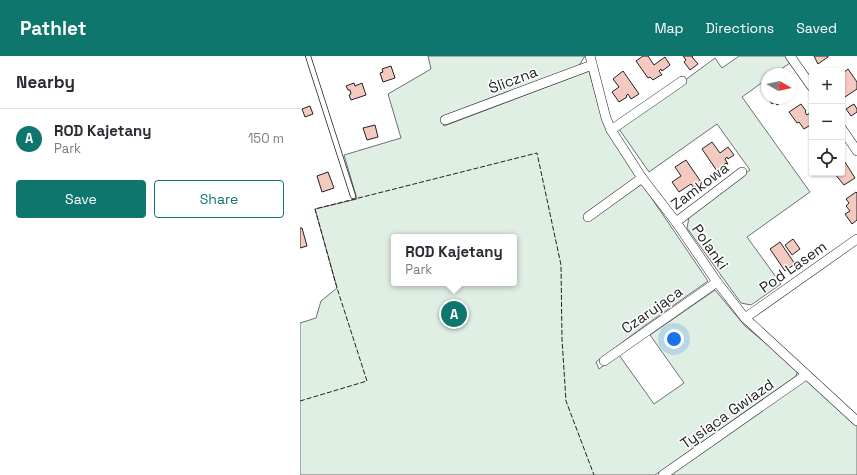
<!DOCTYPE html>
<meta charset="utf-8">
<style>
body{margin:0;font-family:"Space Grotesk",sans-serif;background:#f7f7f7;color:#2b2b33}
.controls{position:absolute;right:12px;top:12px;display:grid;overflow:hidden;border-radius:4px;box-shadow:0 1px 3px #0004}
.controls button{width:36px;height:36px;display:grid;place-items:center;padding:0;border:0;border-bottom:1px solid #e1e1e2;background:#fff;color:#2b2b33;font:20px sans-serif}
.compass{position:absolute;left:461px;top:12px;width:36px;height:36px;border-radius:50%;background:#fff;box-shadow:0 1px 3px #0004;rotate:99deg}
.you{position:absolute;left:374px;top:283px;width:14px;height:14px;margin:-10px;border:3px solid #fff;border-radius:50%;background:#1a73e8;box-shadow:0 0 0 6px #1a73e833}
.badge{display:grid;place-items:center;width:26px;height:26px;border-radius:50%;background:#0f766e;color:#fff;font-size:13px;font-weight:700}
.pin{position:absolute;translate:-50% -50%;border:2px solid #fff;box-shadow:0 1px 4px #0006}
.popup{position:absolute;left:91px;top:178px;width:126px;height:52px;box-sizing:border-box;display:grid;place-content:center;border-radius:4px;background:#fff;filter:drop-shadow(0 1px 3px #0005);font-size:13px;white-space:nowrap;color:#7c7c81}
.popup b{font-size:15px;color:#2b2b33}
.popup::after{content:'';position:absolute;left:50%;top:100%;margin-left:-8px;border:8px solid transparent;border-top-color:#fff}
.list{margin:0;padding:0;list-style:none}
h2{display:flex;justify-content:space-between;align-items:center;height:52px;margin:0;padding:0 16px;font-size:17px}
h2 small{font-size:13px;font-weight:400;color:#7c7c81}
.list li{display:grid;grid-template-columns:26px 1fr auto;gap:12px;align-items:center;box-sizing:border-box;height:60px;padding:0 16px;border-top:1px solid #e1e1e2}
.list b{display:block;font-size:15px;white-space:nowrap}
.list p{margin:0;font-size:13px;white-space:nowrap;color:#7c7c81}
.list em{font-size:13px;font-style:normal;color:#7c7c81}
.actions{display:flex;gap:8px;padding:12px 16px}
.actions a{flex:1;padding:9px 0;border:1px solid #0f766e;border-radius:4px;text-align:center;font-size:14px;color:#0f766e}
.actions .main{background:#0f766e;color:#fff}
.icon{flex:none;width:22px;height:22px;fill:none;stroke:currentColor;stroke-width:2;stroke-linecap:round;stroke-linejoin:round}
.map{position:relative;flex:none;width:557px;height:419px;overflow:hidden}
header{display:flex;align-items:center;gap:24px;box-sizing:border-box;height:56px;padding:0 20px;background:#0f766e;color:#fff}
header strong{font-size:19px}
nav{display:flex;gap:22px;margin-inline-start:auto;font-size:14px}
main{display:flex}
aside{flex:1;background:#fff}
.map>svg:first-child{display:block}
</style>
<header>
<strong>Pathlet</strong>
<nav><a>Map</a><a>Directions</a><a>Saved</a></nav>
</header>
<main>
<aside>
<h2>Nearby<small></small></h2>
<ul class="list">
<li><span class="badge">A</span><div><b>ROD Kajetany</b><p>Park</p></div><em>150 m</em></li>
</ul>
<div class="actions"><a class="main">Save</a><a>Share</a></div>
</aside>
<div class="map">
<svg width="557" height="419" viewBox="0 0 557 419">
<rect width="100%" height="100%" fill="#fff"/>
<g fill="#e0efe3" stroke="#6f6f6f" fill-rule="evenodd">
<path d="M128,0h157l-7,11 -137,50 3,9 145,-55 15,53 33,52 -53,38 6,7 52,-37 66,97 -65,46 -47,35 3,7 20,-14 35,49 30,-21 -34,-48 65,-45 30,36 53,44 -2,6 -141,99h-355v-152l16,-5 5,-17 16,-13 -22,-79 42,-10 -13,-44 57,-17 -13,-44 43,-25zM94,181h120v46h-120z"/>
<path d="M439,0h46l5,7 -16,11h-7v5l-25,18 68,95 -63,45 34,47 -30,21 -10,-2 -54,-75 2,-11 61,-47 -33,-46 -68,48 -30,-43 96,-71 7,10z"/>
<path d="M507,322l50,46v51h-187z"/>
</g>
<g fill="#f3c9c0" stroke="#222">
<path d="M343,0h5l6,9 11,-8 5,8 -8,6 -1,-2 -2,2 3,4h-1l-8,5 -3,-3 -2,1 -12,-17z"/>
<path d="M383,0h10l-1,1 6,7 -8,6 -6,-8 2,-2z"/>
<path d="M514,0h14v1l-10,7z"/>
<path d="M91,10l4,12 -12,4 -3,-9 3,-1 -1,-3z"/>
<path d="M548,13l9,13v7l-15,10v-25z"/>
<path d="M323,15l16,23 -8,5 -3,-5 -2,2 1,1 -8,5 -7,-10 7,-5 -6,-8z"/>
<path d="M54,27l1,3 7,-3 4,12 -15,5 -2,-5 2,-1 -1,-4h-2l-2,-4z"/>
<path d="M468,42h20l-11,7 -2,-3 -3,2z"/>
<path d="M501,48l5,7 -1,1 2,3 4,-3 1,1v11l-8,5 -5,-7 -2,1 -8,-11z"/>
<path d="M554,48l3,5v3l-6,4 -5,-7z"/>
<path d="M10,50l3,8 -8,3 -3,-8z"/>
<path d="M75,69l3,12 -11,3 -4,-12z"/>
<path d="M412,86l8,11 8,-6 6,8 -6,4 -1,-2 -2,2 3,5h-1l-1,-1 -9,7v1l-15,-22z"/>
<path d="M543,103l12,19 -11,7 -10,-12h8v-13z"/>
<path d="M386,104l15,22 -7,6 -3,-4 -12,8 -7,-10 9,-6 -6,-9z"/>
<path d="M28,116l6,16 -12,4 -5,-16z"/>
<path d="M556,136l1,1v27l-5,4 -7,-10 5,-3 -4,-5 3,-3 -3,-4z"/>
<path d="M0,172h2l5,18 -7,2z"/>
<path d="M493,183l7,10 -8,6 -7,-10z"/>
<path d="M480,186l15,22 -10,7 -15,-22z"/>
</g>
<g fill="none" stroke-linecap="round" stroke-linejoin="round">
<g stroke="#222" stroke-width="6">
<path id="service" d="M8,0l45,140"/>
</g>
<g stroke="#222" stroke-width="10">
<g id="minor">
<path d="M290,0l16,62 5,12 31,48 34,44 41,60 28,36 112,103"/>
<path d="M490,0l22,31"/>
<path d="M145,64l147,-55"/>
<path d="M542,73l15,22"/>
<path d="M311,74l71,-49"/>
<path d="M288,161l54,-39"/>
<path d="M376,166l66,-50"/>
<path d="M445,262l112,-79"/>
<path d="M304,305l113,-79"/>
<path d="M363,419l143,-100"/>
</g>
</g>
<use href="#service" stroke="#fff" stroke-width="4.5"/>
<use href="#minor" stroke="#fff" stroke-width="9"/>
<path stroke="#222" stroke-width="1" stroke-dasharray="5 2" stroke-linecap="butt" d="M0,345l67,-20 -30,-93 -22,-79 222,-56 24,112 1,74 4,62 28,74"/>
</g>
<g text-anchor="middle" stroke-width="3" stroke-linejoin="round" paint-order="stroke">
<g font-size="15" fill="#222" stroke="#fff">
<text transform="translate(213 24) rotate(-21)" y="5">Śliczna</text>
<text transform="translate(400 130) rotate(-37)" y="5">Zamkowa</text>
<text transform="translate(410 191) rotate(55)" y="5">Polanki</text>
<text transform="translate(493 211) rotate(-35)" y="5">Pod Lasem</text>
<text transform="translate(352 254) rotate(-35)" y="5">Czarująca</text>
<text transform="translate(427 358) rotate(-35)" y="5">Tysiąca Gwiazd</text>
</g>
</g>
</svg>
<div class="controls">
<button>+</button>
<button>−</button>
<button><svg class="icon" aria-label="locate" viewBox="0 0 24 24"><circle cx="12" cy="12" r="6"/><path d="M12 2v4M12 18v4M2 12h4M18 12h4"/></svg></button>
</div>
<svg class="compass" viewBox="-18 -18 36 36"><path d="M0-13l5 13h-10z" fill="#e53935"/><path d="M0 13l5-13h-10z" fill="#7c7c81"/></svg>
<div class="you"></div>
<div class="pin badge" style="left:154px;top:258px">A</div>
<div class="popup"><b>ROD Kajetany</b>Park</div>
</div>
</main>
